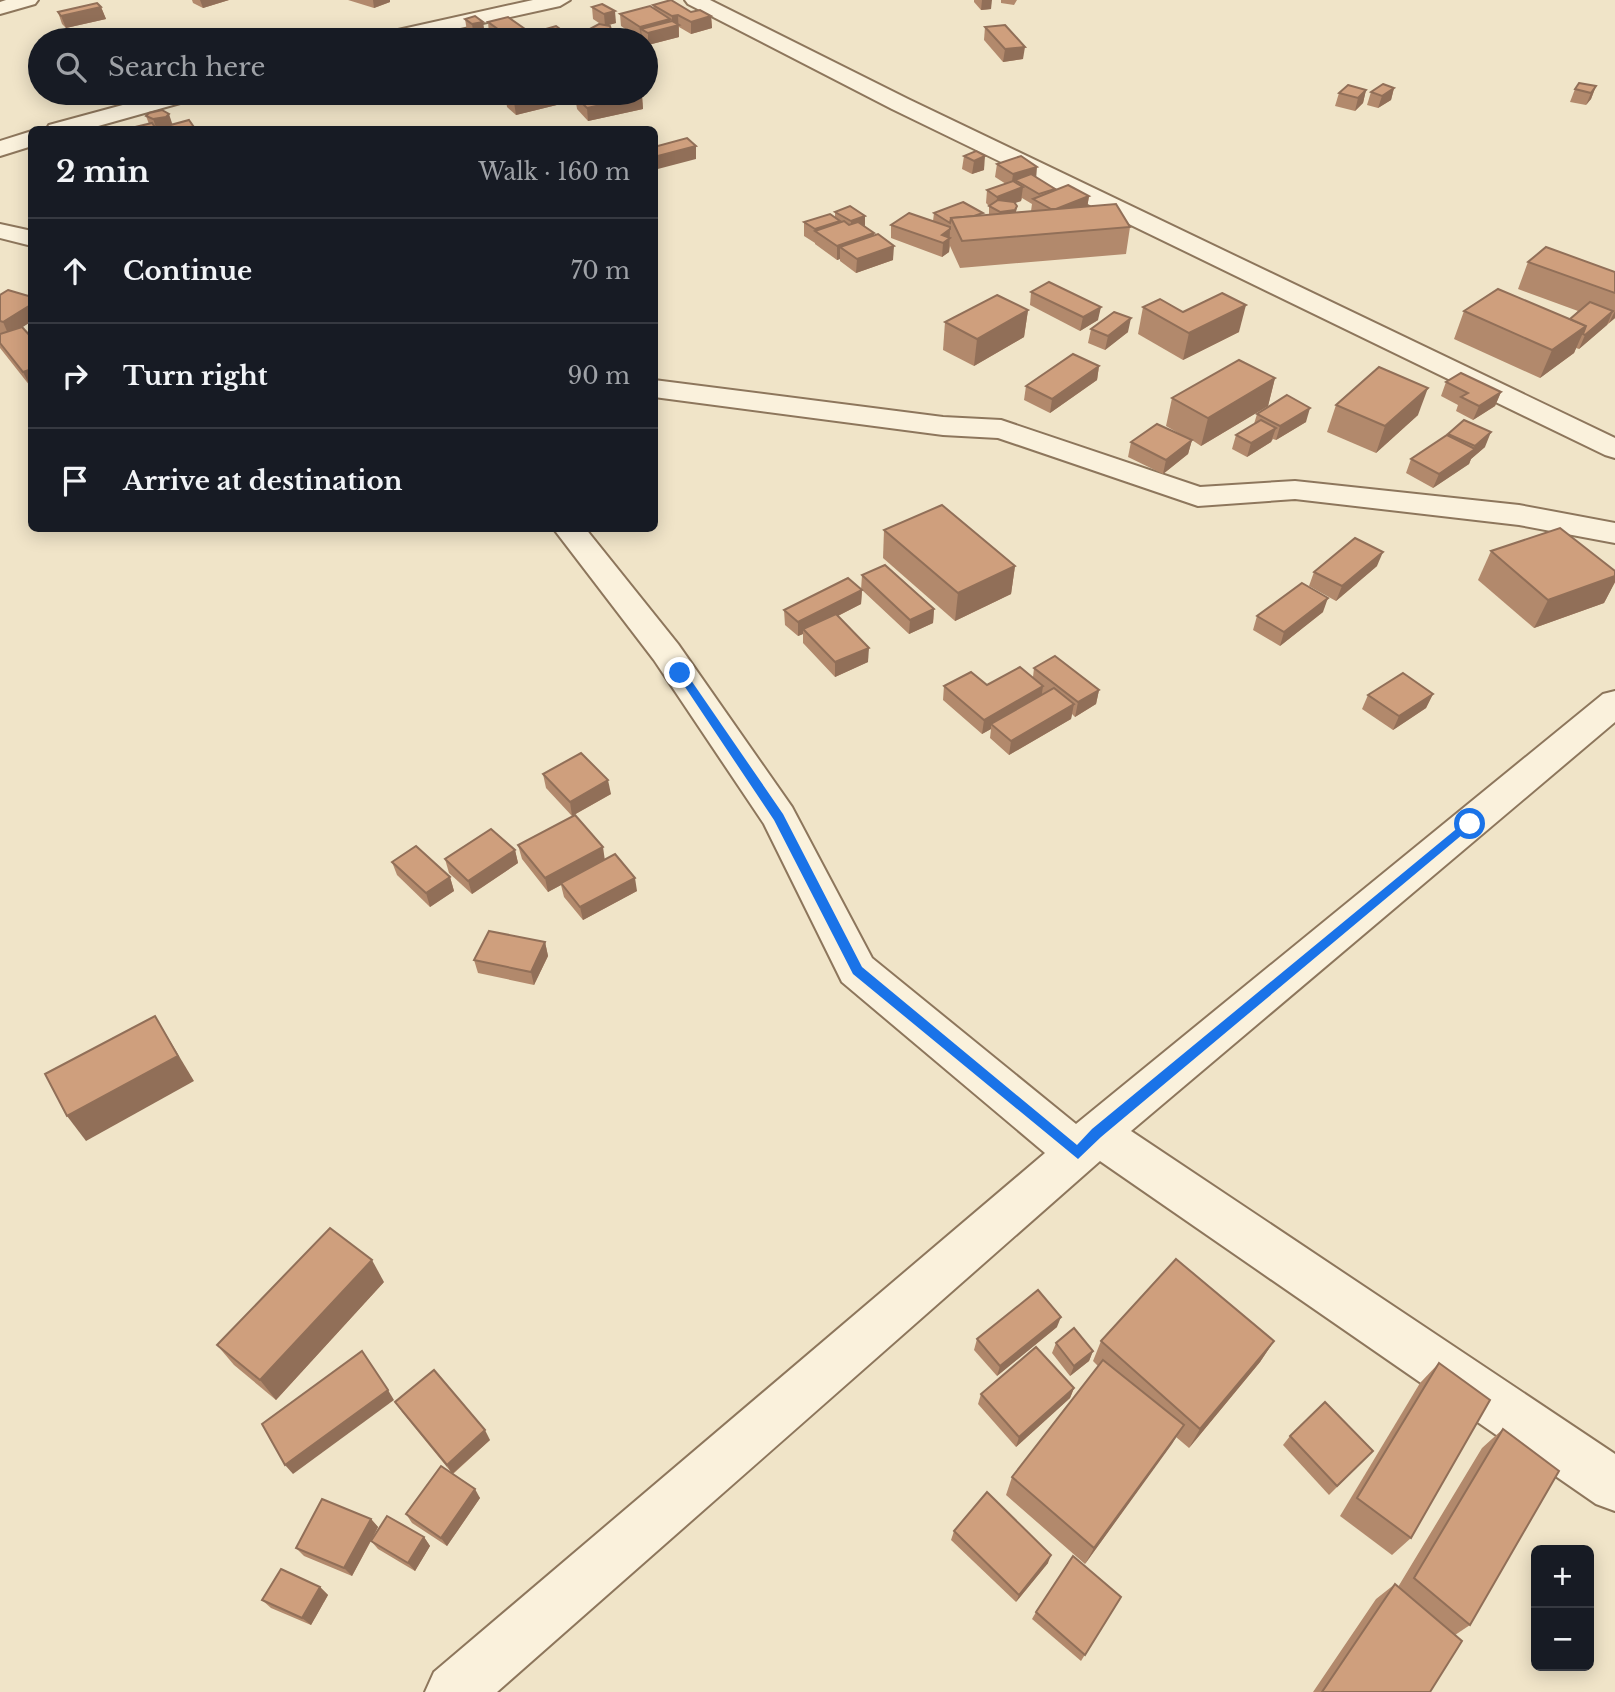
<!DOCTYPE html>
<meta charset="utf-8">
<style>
body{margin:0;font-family:"Libre Baskerville",serif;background:#20242c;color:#f1f3f6}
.controls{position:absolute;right:21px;bottom:21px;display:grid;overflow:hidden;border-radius:10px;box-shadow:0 4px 18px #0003}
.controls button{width:63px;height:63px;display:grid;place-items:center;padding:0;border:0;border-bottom:2px solid #363941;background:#171b24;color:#f1f3f6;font:35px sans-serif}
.stop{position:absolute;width:21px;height:21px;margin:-16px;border:5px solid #1a73e8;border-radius:50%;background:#fff}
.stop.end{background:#1a73e8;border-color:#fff;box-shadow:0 2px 7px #0008}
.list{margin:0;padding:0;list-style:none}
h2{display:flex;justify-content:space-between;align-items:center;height:91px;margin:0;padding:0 28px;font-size:30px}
h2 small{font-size:23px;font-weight:400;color:#9ea1a6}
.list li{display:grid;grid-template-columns:46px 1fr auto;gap:21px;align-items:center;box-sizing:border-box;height:105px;padding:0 28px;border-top:2px solid #363941}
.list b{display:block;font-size:26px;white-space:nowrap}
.list em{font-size:23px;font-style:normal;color:#9ea1a6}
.icon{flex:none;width:38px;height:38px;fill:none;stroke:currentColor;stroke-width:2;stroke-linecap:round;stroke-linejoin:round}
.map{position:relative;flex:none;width:1615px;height:1692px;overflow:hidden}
.search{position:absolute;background:#171b24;box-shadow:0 4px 18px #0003;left:28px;top:28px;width:630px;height:77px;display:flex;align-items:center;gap:18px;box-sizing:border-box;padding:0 24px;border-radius:38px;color:#9ea1a6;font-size:26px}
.panel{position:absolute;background:#171b24;box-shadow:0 4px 18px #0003;left:28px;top:126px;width:630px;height:406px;border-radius:10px}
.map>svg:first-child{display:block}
</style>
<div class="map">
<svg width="1615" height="1692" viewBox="0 0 1615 1692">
<rect width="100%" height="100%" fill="#f0e4c8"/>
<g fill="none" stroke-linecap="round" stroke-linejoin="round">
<g stroke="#8d765c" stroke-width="4">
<g id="minor">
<path d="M6,0h32l-3,4 -35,10v-12z"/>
<path d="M533,0h37l-10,6 -154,34h-36l3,-4 7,-2z"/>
<path d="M685,0h25l198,99 707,339v20l-10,-3 -713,-346 -204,-105z"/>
<path d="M167,93h34l-3,5 -114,32h-38l3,-5z"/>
<path d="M32,131v15l-32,10v-15z"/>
<path d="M0,224l32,7v15l-32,-8z"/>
<path d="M654,380l289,37 58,3 199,67 95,-6 224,24 96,18v20l-96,-18 -224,-26 -97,7 -200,-68 -55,-3 -289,-38z"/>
<path d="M553,528h32l93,116 114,163 80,151 204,166 527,-430 12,-3v31l-484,409 484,323v57l-19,-7 -496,-343 -603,531h-72l9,-20 611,-519 -203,-171 -78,-158 -110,-164z"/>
</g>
</g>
<use href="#minor" fill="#faf1dc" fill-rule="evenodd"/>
</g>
<g fill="#b2896c" fill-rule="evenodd">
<path d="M192,0h37l-26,8 -10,-5z"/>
<path d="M348,0h42v2l-16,6z"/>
<path d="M974,0h8l9,9 -10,1 -7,-8z"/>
<path d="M1001,0h16l-3,5 -13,-2z"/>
<path d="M602,4l14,19 -8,2 3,5 1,10h-23l-1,-10 14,-5 -9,-6 -1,-12z"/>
<path d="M653,5l58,11 1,12 -21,6 -12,-7v10l-31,8 -2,-2v-3h-5l-20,-14 -1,-12 34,-5z"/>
<path d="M101,7l5,12 -40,9 -4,-4 -4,-12z"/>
<path d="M465,19l20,15 -11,3 -7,-6z"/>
<path d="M488,22l47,14v1v-5l33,8h-70l-9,-6z"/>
<path d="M985,27l38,32 -20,3 -19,-22z"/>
<path d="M1596,86l-5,13 -5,6 -16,-3 5,-13z"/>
<path d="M1394,88l-3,12 -13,8 -11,-3 4,-13z"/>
<path d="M1366,90l-3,13 -8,8 -20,-5 4,-13z"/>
<path d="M505,94l68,7 -57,14 -9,-8z"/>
<path d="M575,96h67l1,13 -55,12 -11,-12z"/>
<path d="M146,116l27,8 23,6 -69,-1 22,-5z"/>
<path d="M976,151l8,19 -12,4 -10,-5 2,-13z"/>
<path d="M997,164l39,13 19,12v1l34,6 -2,11 43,20 -4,27 -166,14 -10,-22 -1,6 -7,5 -51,-19v-13l42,-4 1,-8 55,2v-9l-3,-3 1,-13 19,-6 -11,-7zM1022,198l10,6 -1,7 -15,1 -2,-9 7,-2z"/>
<path d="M835,212l30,15 9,6v3l19,24 -37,13 -16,-12v-2l-3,1 -22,-16v-1l-11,-7v-14l31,-4z"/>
<path d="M1528,262l87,10v46l-36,31 -3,-1 -2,5 -34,25 -86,-39 10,-28 106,8 8,-8 -60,-22z"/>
<path d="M1031,292l67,28 -18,11 -50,-26z"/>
<path d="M0,295l32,2v24l-10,6 10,11v47l-2,1 -30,-38v-14l2,-1h-2z"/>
<path d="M1143,307l40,5 56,20 -56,28 -45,-26z"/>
<path d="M1028,310l-4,27 -50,29 -31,-16 2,-28z"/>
<path d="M1091,329l37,3 -23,18 -17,-7z"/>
<path d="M1099,366l-2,14 -47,33 -26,-13 2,-14z"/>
<path d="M1275,378l-7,28 -67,40 -9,-6 -4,14 -25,20 -35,-17 3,-15 54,-5 -19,-11 6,-28z"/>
<path d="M1446,382l55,10 -6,14 -22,14 -17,-9 2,-6 -17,-9z"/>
<path d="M1336,405l82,10 -42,38 -49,-21z"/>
<path d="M1257,414l49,8 -30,18 -3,-1 -2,3 -24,15 -15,-8 4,-14 18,-11z"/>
<path d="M1448,434l37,13 -14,12 -2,5 -36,24 -27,-15 5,-14 36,-24z"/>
<path d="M884,530l131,36 -4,28 -56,27 -72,-63z"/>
<path d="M1491,551l124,20v11l-11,21 -70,25 -56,-48z"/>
<path d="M1377,566l-41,35 -27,-15 5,-14z"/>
<path d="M862,575l72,34 -1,14 -24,11 -47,-44 -1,14 -23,12 30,46 -33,15 -32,-34v-9l-5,2 -13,-11 -1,-15 77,-20z"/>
<path d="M1323,612l-43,34 -27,-16 4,-14z"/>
<path d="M1034,668l65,22 -3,14 -21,13 -3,-3 -1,5 -62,36 -19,-17 1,-9 -9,5 -39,-34 1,-14 43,-1 46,-8z"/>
<path d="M1433,694l-7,14 -33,22 -31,-21 6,-14z"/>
<path d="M543,774l68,20 -39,22 -26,-28z"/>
<path d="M518,845l87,15 32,31 -54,29 -19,-23 -3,-12 -13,7 -26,-33z"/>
<path d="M515,850l3,13 -46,31 -23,-21 -4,-14z"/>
<path d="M392,862l58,15 4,14 -24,16 -33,-32z"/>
<path d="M545,942l3,14 -14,29 -56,-12 -4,-13z"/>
<path d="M384,1282l-108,118 -42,-35 -17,-20z"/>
<path d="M1057,1327l-60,49 -23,-26 3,-11z"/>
<path d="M1101,1341h173l-14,21 -71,86 -13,-11 -91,127 -79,-69 6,-18 86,-111 -5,-5z"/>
<path d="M1056,1343l37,8 -4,10 -19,15 -18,-23z"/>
<path d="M1439,1363l-28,175 -19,17 -52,-39 80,-133z"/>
<path d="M1074,1388l-4,10 -54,49 -38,-43 3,-10z"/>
<path d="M395,1402l95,38 -37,34 27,24 -33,48 -35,-23 -6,-9 45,-42 -49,-60z"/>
<path d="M1503,1429l-33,196 -15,10 -25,57h-117l63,-93 19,-15 3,3 84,-139z"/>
<path d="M1290,1436l83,15 -44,44 -46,-50z"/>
<path d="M371,1519l7,8 -6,12 52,-2 6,9 -15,25 -37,-22 -7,-8 -19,35 -48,-20 -8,-8z"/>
<path d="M954,1531l94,32 -32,39 -65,-62z"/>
<path d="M320,1587l8,8 -17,30 -40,-17 -9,-8z"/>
<path d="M1121,1597l-40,64 -49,-42 4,-7z"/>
</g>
<g fill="#916f58">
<path d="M200,0h29l-26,8z"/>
<path d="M373,0h17v2l-16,6z"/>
<path d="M982,0h10l-1,9 -10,1z"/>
<path d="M101,7l5,12 -40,9 -5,-12z"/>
<path d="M615,11l1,12 -11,3 -1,-12z"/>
<path d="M678,15l1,22 -31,8v-12l-7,-4 1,10 -1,1 -1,-13 30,-8 1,8h1v-11z"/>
<path d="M711,16l1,12 -21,6v-12z"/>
<path d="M483,22l2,12 -11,3 -2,-13z"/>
<path d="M611,30l1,10h-17v-7z"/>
<path d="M567,34l1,6h-24z"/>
<path d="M159,36l2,4h-15v-1z"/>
<path d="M535,36v4l-3,-2v2h-12z"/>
<path d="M1025,47l-2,12 -20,3 2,-13z"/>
<path d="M1596,86l-5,13 -5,6 5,-12z"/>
<path d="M1394,88l-3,12 -13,8 4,-12z"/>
<path d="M1366,90l-3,13 -8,8 3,-13z"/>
<path d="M554,93h18l1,8 -57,14 -2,-13z"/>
<path d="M642,96l1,13 -55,12 -1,-13z"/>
<path d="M169,114l4,12h-6l1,4h-11l-4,-11z"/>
<path d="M696,146v13l-42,11v-13z"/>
<path d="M985,156l-1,14 -12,4 2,-13z"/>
<path d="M1037,167l-1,13h-21l-1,7 -3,1 2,-14z"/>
<path d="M1023,187l-2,14 -25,9 1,-13z"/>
<path d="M1089,196l-2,13 -34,1z"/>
<path d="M1017,206l-2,13 -16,7 1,-14z"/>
<path d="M865,216v13l-14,5v-13z"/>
<path d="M840,221v13l-25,-3v12v-14z"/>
<path d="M950,229l-1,23 -7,5 1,-14 -1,-8z"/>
<path d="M874,233v14h-34v12l-3,1v-14z"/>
<path d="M894,246l-1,14 -37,13 1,-14z"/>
<path d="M32,304v17l-23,15 -6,-14z"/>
<path d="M1246,305l-7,27 -56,28 6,-27z"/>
<path d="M1101,307l-3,13 -18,11 3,-14z"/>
<path d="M1028,310l-4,27 -50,29 3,-27z"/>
<path d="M1613,311l-6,14 -28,24 6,-14z"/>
<path d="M1615,311v7l-6,5z"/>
<path d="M1131,318l-3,14 -23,18 3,-14z"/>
<path d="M1586,326l-12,27 -34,25 12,-28z"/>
<path d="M1099,366l-2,14 -47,33 2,-14z"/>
<path d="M32,369v16l-2,1 -7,-14z"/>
<path d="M1275,378l-7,28 -67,40 7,-28z"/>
<path d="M1428,388l-10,27 -42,38 9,-27z"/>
<path d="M1501,392l-6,14 -22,14 6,-14z"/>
<path d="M1310,408l-4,14 -30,18 4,-14z"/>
<path d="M1276,428l-5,14 -24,15 4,-14z"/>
<path d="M1491,432l-6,15 -14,12 -2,5 -36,24 6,-14 34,-24 2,-4z"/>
<path d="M1192,440l-4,14 -25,20 3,-14z"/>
<path d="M1383,552l-6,14 -41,35 6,-15z"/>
<path d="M1015,566l-4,28 -56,27 3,-28z"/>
<path d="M1615,576v6l-11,21 -70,25 14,-28z"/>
<path d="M862,590l-1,14 -55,28 -3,-3v5l-5,2v-14z"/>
<path d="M1328,598l-5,14 -43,34 4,-14z"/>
<path d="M934,609l-1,14 -24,11 1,-14z"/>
<path d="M869,648l-1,14 -33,15v-15z"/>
<path d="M1043,686l-2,14 -50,24v5l-9,5 2,-14z"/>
<path d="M1099,690l-3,14 -21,13 3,-15z"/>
<path d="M1433,694l-7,14 -33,22 6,-14z"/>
<path d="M1074,704l-3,15 -62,36 2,-14z"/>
<path d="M608,780l3,14 -39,22 -2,-14z"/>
<path d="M603,847l2,14 -44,22v2l-13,7 -3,-14z"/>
<path d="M515,850l3,13 -46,31 -4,-13z"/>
<path d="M450,877l4,14 -24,16 -4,-14z"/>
<path d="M635,878l2,13 -54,29 -3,-13z"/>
<path d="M545,942l3,14 -14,29 -3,-13z"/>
<path d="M155,1016l39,65 -108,60 -19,-25z"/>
<path d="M372,1260l12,22 -108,118 -16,-20z"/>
<path d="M1061,1317l-4,10 -60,49 3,-10z"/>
<path d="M1274,1341l-14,21 -71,86 11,-19z"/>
<path d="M1093,1351l-4,10 -19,15 4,-10z"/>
<path d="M1074,1388l-4,10 -54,49 3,-10z"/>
<path d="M388,1390l6,10 -101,74 -8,-9z"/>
<path d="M1184,1425l-12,19 -87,120 9,-16z"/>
<path d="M485,1430l5,10 -38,34 -5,-9z"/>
<path d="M475,1489l5,9 -33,48 -6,-8z"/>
<path d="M371,1519l7,8 -26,49 -8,-8z"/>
<path d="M424,1537l6,9 -15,25 -7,-8z"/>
<path d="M1051,1555l-3,8 -32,39 3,-7z"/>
<path d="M320,1587l8,8 -17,30 -9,-7z"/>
</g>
<g fill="#cf9f7d" stroke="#916f58" stroke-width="2">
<path d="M671,0l20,12 9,-2 11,6 -20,6 -13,-7 -6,1 -19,-11z"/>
<path d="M97,3l4,4 -40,9 -3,-4z"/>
<path d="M602,4l13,7 -11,3 -12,-7z"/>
<path d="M650,6l20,13 -30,8 -20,-13z"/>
<path d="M475,16l8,6 -11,2 -7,-5z"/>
<path d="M508,17l27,19 -15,4h1h-8l-25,-18z"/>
<path d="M672,21l7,4 -31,8 -7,-4z"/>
<path d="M599,24l11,2 1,4 -16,3 -7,-3z"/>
<path d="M1005,25l20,22 -20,2 -20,-22z"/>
<path d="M556,26l11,8 -23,6h-9l-3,-2 9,-2 -6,-4z"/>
<path d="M156,31l3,5 -13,3 -4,-5z"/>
<path d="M1579,83l17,3 -5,7 -16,-4z"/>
<path d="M1383,84l11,4 -12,8 -11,-4z"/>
<path d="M1348,85l18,5 -8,8 -19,-5z"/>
<path d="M511,93h43l-40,9 -9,-8z"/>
<path d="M590,93h48l4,3 -55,12 -12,-12z"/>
<path d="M162,110l7,4 -3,3 -13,2 -7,-3 3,-3z"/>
<path d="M189,120l7,10h-27l-2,-4z"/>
<path d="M152,123l5,7 -30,-1z"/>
<path d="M687,138l9,8 -42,11v-10z"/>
<path d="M976,151l9,5 -11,5 -10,-5z"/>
<path d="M1021,156l16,11 -24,7 -16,-10z"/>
<path d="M1031,174l24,15 -16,5 -24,-14z"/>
<path d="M1013,181l10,6 -26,10 -10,-7z"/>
<path d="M1068,185l21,11 -33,13h-5l-18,-10z"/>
<path d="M998,200l16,2 3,4 -2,4 -15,2 -11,-6z"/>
<path d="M963,202l20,11 -9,3 -23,2 -1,5 -16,-10z"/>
<path d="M1116,204l14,23 -168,14 -11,-23z"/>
<path d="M850,206l15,10 -14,5 -16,-9z"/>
<path d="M909,213l41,14v2l-8,6 8,3 -7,5 -52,-18z"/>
<path d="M830,214l10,7 -25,8 -11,-7z"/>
<path d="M844,221l5,4 9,-3 16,11 -37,13 -22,-15z"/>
<path d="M878,234l16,12 -37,13 -17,-12z"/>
<path d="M1546,247l69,25v21l-87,-31z"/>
<path d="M1049,282l52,25 -18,10 -52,-25z"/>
<path d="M1498,289l88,37 -34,24 -88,-39z"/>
<path d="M8,290l24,7v7l-29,18 -3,-1v-26z"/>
<path d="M1222,293l24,12 -57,28 -46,-26 17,-8 23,13z"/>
<path d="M997,295l31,15 -51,29 -32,-17z"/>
<path d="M1590,302l23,9 -28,24 -2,-1 3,-8 -16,-7z"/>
<path d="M1114,312l17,6 -23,18 -17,-7z"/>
<path d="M22,327l10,11v31l-9,3 -23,-29v-9z"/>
<path d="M1073,354l26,12 -47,33 -26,-13z"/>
<path d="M1239,360l36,18 -67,40 -36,-20z"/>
<path d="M1379,367l49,21 -43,38 -49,-21z"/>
<path d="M1461,373l40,19 -22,14 -18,-9 7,-4 -22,-11z"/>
<path d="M1287,395l23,13 -30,18 -23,-12z"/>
<path d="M1261,420l15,8 -25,15 -15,-8z"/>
<path d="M1464,420l27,12 -16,14 -27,-12z"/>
<path d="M1157,424l35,16 -26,20 -35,-18z"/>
<path d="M1447,435l28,14 -36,25 -28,-15z"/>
<path d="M942,505l73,61 -57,27 -74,-63z"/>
<path d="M1560,528l55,43v5l-67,24 -57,-49z"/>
<path d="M1355,538l28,14 -41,34 -28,-14z"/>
<path d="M885,565l49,44 -24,11 -48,-45z"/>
<path d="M848,578l14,12 -64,32 -14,-12z"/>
<path d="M1302,583l26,15 -44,34 -27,-16z"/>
<path d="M836,614l33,34 -34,14 -32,-33z"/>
<path d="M1055,656l44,34 -21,12 -44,-34z"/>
<path d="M1020,667l23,19 -59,34 -40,-34 27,-14 16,13z"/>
<path d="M1403,673l30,21 -34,22 -31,-21z"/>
<path d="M1054,688l20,16 -63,37 -20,-17z"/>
<path d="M581,753l27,27 -38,22 -27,-28z"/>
<path d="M575,815l28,32 -58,31 -27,-33z"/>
<path d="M491,829l24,21 -47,31 -23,-22z"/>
<path d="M416,846l34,31 -24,16 -34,-31z"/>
<path d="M615,854l20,24 -55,29 -19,-24z"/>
<path d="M489,931l56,11 -14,30 -57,-12z"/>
<path d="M155,1016l23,40 -111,60 -22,-42z"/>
<path d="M330,1228l42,32 -112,120 -43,-35z"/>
<path d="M1176,1259l98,82 -74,88 -99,-88z"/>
<path d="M1038,1290l23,27 -61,49 -23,-27z"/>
<path d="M1074,1328l19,23 -19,15 -18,-23z"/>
<path d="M1036,1347l38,41 -55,49 -38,-43z"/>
<path d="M362,1351l26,39 -103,75 -23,-41z"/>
<path d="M1103,1360l81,65 -90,123 -82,-71z"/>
<path d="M1439,1363l51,37 -79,138 -54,-40z"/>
<path d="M434,1370l51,60 -38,35 -52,-63z"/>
<path d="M1325,1402l48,49 -36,35 -47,-50z"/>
<path d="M1503,1429l56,42 -89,154 -56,-47z"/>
<path d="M441,1466l34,23 -34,49 -35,-24z"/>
<path d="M987,1492l64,63 -32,40 -65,-64z"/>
<path d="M322,1499l49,20 -27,49 -48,-20z"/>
<path d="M387,1516l37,21 -16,26 -37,-22z"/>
<path d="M1073,1556l48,41 -36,58 -49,-43z"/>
<path d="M281,1569l39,18 -18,31 -40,-18z"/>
<path d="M1395,1584l67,57 -32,51h-108z"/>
</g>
<path fill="#1a73e8" d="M680,669l4,1 99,144 79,153 215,178 15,-16 374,-308h8l1,3 -374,313 -23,22 -225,-185 -79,-154 -97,-145v-5z"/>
</svg>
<div class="controls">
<button>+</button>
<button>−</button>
</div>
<div class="stop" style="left:1470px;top:824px"></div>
<div class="stop end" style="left:680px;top:673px"></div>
<div class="search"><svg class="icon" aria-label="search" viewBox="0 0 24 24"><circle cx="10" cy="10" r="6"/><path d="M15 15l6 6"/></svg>Search here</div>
<section class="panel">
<h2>2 min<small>Walk · 160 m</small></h2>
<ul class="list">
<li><svg class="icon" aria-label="ahead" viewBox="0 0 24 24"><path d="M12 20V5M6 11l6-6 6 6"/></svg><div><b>Continue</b></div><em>70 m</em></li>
<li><svg class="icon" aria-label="right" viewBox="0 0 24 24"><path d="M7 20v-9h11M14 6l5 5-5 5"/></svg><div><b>Turn right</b></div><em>90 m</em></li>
<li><svg class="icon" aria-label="arrive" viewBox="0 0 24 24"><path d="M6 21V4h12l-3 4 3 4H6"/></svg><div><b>Arrive at destination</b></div></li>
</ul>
</section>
</div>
